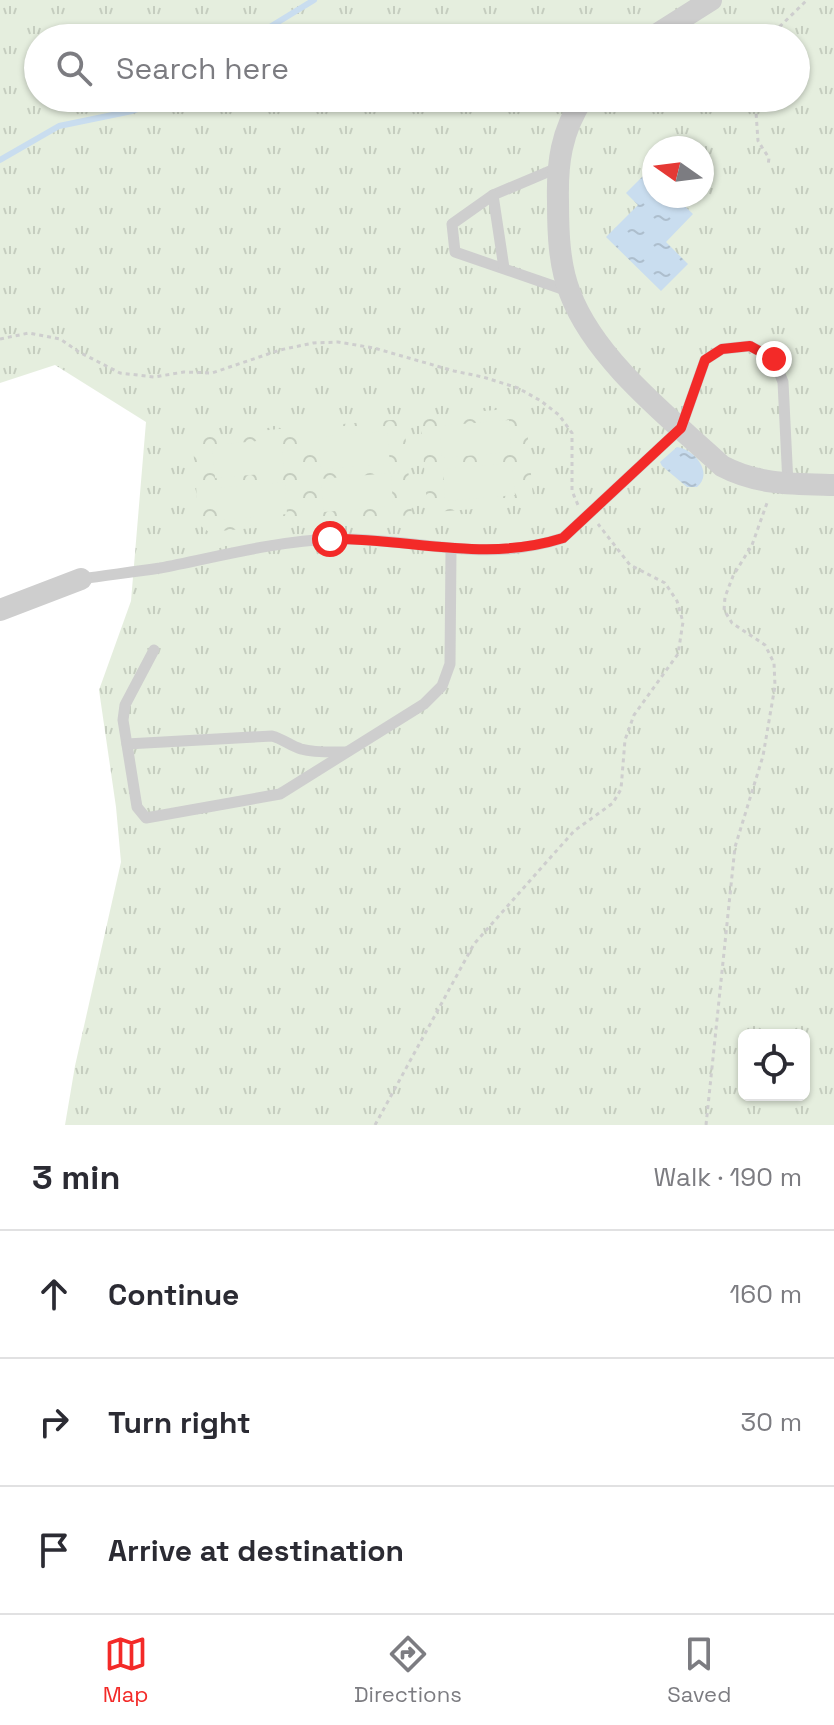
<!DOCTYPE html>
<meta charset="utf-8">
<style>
body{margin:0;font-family:"Space Grotesk",sans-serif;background:#f2f2f3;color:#2b2b33}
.controls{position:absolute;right:24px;bottom:24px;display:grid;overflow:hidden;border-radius:12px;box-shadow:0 2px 6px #0004}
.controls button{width:72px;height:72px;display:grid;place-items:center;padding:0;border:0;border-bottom:2px solid #e1e1e2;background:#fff;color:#2b2b33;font:40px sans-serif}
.compass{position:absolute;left:642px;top:136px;width:72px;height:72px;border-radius:50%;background:#fff;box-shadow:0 2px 6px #0004;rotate:284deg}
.stop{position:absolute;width:24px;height:24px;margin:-18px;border:6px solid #f32a28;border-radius:50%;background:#fff}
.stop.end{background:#f32a28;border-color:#fff;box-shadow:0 2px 8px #0008}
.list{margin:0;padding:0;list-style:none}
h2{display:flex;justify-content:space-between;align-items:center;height:104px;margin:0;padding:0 32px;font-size:34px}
h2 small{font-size:26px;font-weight:400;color:#7c7c81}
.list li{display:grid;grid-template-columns:52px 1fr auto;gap:24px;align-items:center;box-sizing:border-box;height:128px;padding:0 32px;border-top:2px solid #e1e1e2}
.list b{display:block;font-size:30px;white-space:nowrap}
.list em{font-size:26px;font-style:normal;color:#7c7c81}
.icon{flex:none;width:44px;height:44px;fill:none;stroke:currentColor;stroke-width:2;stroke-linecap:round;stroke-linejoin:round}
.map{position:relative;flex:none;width:834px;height:1125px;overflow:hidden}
.search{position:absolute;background:#fff;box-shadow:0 2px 6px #0004;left:24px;right:24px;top:24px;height:88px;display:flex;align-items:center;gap:20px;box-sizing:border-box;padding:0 28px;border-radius:44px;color:#7c7c81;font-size:30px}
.sheet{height:488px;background:#fff}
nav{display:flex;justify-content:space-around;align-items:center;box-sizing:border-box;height:112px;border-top:2px solid #e1e1e2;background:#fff;font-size:22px;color:#7c7c81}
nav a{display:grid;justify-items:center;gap:4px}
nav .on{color:#f32a28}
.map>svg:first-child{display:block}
</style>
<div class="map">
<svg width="834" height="1125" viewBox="0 0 834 1125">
<defs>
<pattern id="grass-tufts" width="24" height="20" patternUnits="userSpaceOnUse" patternTransform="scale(2)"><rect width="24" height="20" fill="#e5eede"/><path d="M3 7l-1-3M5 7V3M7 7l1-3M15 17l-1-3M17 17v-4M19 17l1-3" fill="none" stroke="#c5cdbf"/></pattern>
<pattern id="forest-crowns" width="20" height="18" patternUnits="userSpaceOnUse" patternTransform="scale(2)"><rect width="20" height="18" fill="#e5eede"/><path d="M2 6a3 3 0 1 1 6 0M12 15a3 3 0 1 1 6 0" fill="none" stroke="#c5cdbf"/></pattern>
<pattern id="water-ripples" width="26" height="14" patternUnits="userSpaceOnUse" patternTransform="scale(2)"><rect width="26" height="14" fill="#c9ddef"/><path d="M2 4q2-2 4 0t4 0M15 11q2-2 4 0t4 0" fill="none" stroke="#adbecd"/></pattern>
</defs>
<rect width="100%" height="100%" fill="#fff"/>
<path fill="url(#grass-tufts)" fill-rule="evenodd" d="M0,0h834v1125h-769l10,-59 46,-204 -5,-55 -17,-117 32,-89 15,-179 -91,-57 -55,18zM38,38h758v60h-758zM654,148h48v48h-48zM744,1035h60v60h-60z"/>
<g fill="url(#forest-crowns)">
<path d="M519,408l7,7 7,83 -6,7 -93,7 -7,-6 -6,-83 5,-7z"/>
<path d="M404,419l8,96 -100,8 -7,-8 -6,9 -90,8 -10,-7 -6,-79 6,-9 90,-9 10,8 7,-9z"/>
</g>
<g fill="#e5eede">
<path d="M509,420l2,32 -69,6 -3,-32z"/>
<path d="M387,431l3,33 -69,5 -3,-32z"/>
<path d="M281,439l3,33 -69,6 -3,-33z"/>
<path d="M512,463l3,32 -70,6 -2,-32z"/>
<path d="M391,473l2,33 -69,6 -3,-33z"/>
<path d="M285,482l2,32 -69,6 -3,-32z"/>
</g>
<g fill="url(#water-ripples)">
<path d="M648,171l6,5v20h20l19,18 -27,28 22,22 -27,27 -55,-54 32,-32 -12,-12z"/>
<path d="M677,447c17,2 37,26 20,40h-10l-25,-21 -2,-4z"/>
</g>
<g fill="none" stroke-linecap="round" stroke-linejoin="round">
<g stroke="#c9ddef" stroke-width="6">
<path d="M252,38l62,-38"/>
<path d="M0,160l59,-34 73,-15 38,-13"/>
</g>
<g stroke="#cecece" stroke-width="3" stroke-dasharray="4 4" stroke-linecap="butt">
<path d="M768,38l39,-38"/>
<path d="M755,98l3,43 11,17 -1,8"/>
<path d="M0,339l29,-6 31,6 19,13 41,21 34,4 30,-5 28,1 68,-23 33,-7 25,-1 36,6 80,23 29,6 35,11 23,13 18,14 13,18v58l6,14"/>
<path d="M375,1125l99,-181 100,-113 39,-28 8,-14 4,-49 9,-25 44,-61 5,-32 -6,-21 -12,-18 -35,-18 -32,-41"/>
<path d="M706,1125l29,-278 28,-91 12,-70 -1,-23 -9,-18 -33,-22 -8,-13 1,-13 8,-21 19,-31 15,-42"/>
</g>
<g stroke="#cecece" stroke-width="11">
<path d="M557,168l-64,27 -41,29 3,28 113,39"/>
<path d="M493,195l11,73"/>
<path d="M81,579c27,-4 53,-7 79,-11 57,-11 115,-27 174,-29 83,-2 145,26 229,-1l118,-110 24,-68 17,-11 28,-3 24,13 9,23 5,102"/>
<path d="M154,650l-29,55 -2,15 14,87 9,11 134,-24 144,-90 18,-18 8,-22 1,-114"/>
<path d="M127,744l145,-8c11,3 19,10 29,13 15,4 30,3 45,3"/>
</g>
<g stroke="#cecece" stroke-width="22">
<path d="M651,38l60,-38"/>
<path d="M583,98c-22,34 -26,65 -25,104 0,30 1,63 12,91 25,67 100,125 152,173 36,19 72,18 112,19"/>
<path d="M0,610l81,-31"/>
</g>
</g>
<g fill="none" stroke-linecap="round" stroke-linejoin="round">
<path stroke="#f32a28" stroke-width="10" d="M330,539c81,-1 154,24 233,-1l118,-110 24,-68 17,-11 28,-3 24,13"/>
</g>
</svg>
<div class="controls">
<button><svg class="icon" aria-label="locate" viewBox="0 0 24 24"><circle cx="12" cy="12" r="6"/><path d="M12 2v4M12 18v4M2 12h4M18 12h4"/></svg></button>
</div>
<svg class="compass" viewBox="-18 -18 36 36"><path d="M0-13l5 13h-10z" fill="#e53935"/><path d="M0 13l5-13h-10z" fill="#7c7c81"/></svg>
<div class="stop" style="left:330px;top:539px"></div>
<div class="stop end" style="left:774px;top:359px"></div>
<div class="search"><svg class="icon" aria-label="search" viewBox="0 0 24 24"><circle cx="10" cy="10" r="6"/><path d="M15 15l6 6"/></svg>Search here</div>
</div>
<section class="sheet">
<h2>3 min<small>Walk · 190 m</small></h2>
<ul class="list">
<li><svg class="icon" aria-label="ahead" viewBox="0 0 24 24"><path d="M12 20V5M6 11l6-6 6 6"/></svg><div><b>Continue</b></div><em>160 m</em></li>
<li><svg class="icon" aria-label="right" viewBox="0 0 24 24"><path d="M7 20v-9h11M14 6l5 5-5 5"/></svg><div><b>Turn right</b></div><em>30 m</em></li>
<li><svg class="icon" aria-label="arrive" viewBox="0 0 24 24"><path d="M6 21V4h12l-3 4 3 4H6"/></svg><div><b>Arrive at destination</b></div></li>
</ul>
</section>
<nav>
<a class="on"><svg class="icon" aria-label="map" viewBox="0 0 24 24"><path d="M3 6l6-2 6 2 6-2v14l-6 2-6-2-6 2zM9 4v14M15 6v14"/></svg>Map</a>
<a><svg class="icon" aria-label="directions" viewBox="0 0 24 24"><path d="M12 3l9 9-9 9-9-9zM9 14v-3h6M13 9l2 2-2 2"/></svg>Directions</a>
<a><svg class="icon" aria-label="saved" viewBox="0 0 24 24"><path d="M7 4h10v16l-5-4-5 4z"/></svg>Saved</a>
</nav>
